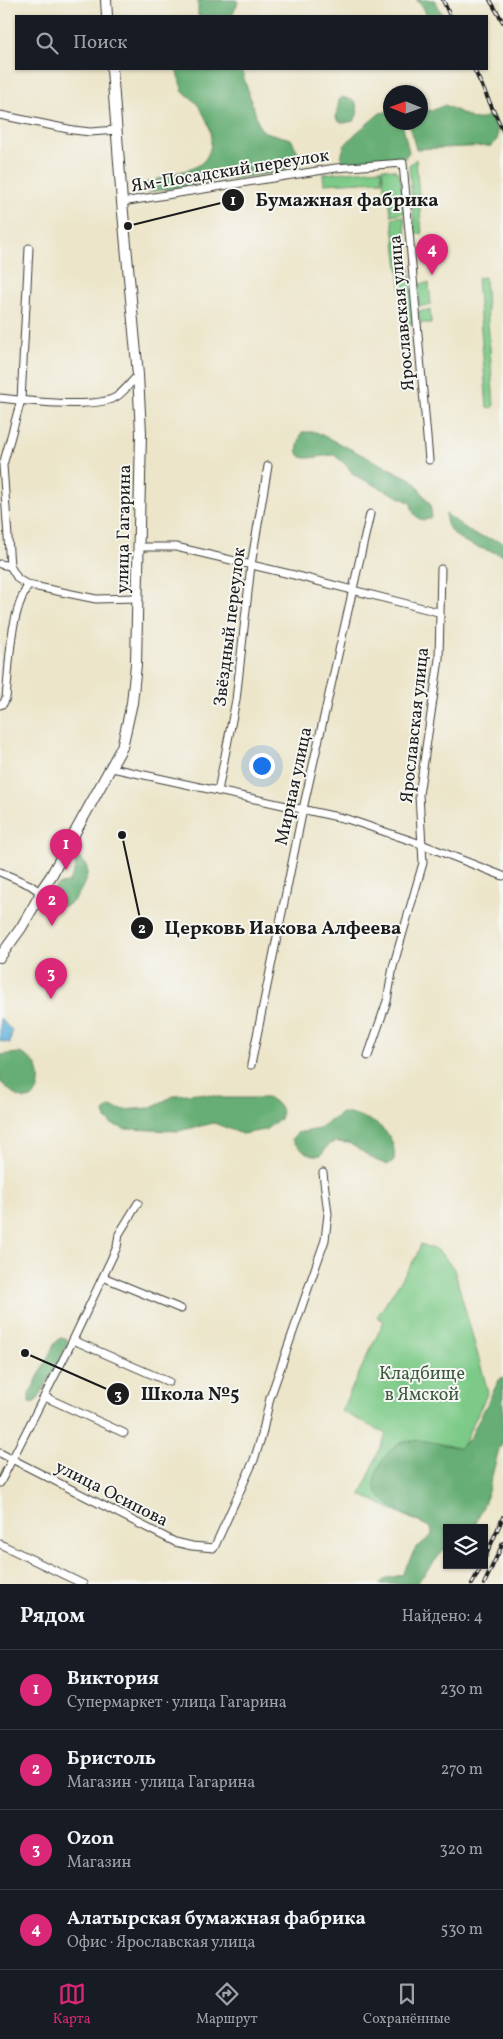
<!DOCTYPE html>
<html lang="ru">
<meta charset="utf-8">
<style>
body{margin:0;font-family:Vollkorn,serif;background:#242831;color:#f1f3f6}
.controls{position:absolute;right:15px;bottom:15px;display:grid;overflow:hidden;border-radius:0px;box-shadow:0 1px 4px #0004}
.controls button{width:45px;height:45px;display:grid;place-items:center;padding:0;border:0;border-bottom:1px solid #363941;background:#171b24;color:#f1f3f6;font:25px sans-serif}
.compass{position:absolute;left:383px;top:85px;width:45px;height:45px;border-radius:50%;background:#171b24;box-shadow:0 1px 4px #0004;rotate:271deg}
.you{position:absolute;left:261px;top:765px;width:18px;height:18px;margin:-12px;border:4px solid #fff;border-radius:50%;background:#1a73e8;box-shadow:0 0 0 8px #1a73e833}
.badge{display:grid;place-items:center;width:32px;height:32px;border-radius:50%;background:#db2777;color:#fff;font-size:16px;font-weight:700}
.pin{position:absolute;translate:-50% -41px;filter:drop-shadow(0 1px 2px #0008)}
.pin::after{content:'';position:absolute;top:26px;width:18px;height:15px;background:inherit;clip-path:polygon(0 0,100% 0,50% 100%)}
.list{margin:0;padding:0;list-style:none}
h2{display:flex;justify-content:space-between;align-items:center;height:65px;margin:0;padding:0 20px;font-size:21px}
h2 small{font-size:16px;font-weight:400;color:#9ea1a6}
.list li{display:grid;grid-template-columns:32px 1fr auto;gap:15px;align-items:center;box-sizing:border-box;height:80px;padding:0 20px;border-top:1px solid #363941}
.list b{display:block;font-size:19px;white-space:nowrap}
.list p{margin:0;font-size:16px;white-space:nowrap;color:#9ea1a6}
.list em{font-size:16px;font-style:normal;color:#9ea1a6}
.icon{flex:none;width:28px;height:28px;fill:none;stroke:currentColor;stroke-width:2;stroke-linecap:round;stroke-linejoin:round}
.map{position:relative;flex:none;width:503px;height:1584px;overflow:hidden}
.search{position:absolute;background:#171b24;box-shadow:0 1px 4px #0004;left:15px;right:15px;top:15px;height:55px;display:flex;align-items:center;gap:12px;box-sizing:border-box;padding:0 18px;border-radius:0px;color:#9ea1a6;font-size:19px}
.sheet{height:385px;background:#171b24}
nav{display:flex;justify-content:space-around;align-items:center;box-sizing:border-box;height:70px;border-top:1px solid #363941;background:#171b24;font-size:14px;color:#9ea1a6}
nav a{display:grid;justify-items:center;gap:2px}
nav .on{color:#db2777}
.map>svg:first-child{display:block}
</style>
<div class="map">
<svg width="503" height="1584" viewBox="0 0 503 1584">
<rect width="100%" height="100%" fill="#f6f6f2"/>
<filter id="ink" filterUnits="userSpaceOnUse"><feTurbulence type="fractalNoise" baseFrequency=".02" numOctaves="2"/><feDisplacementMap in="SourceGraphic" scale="10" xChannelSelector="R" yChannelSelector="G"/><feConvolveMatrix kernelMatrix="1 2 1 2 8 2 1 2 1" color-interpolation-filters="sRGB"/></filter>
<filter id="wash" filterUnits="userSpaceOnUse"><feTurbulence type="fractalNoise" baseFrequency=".0096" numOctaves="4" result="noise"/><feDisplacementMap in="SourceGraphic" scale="20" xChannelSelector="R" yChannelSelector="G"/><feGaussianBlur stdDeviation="1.12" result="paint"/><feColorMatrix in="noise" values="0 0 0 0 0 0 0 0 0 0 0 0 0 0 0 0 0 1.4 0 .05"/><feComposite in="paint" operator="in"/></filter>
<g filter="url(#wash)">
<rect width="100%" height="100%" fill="#ece5c9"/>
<g fill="#7dca88" stroke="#4c7352">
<path d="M416,159l6,75 -7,1 -6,-70z"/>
<path d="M382,168l13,2 5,6 4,37 -13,2 -3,-26h-4z"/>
<path d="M381,169l1,12 -58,3 -1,-10z"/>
<path d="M404,216l3,34 -5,3 2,11 6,4 6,55 -11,1 -13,-106z"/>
<path d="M485,277l9,130 -7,1 -10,-130z"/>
<path d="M429,283l2,22 -12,1 -1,-22z"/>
<path d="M430,310l1,13h-11l-1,-12z"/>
<path d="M421,1244l18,7 15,18 34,123 -63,133 -64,-30 25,-61 -45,-23 43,-90 -7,-4 39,-60z"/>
</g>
<g fill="#66ae74" stroke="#416548">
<path d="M198,0h39l1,3 -6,13h-34z"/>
<path d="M416,0h19l8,16h-16l-4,-9z"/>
<path d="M176,69h65l19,59 5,4 26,7 7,13 1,7 -15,12 -134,21 -7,-2v-7c12,-2 22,-6 33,-10 6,-2 13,-3 19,-6 18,-8 19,-30 12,-46 -7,-14 -11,-21 -24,-29z"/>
<path d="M342,97l13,4c3,8 4,12 -1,20l-10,2 -6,-2 -2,-3 3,-18z"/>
<path d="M445,105l28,14h9l10,-5c4,12 11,23 0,32l-76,3 -7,-26 11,-1 1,-15 10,4z"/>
<path d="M390,111v11l12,1 7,29 -6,8 -56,5 -6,-7 3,-12 11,-12 25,-21z"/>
<path d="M302,432h14l97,48 17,24 2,13c-12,8 -20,-2 -21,-14l-57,-28 -9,-11 -11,-9c-24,1 -46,14 -32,-23z"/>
<path d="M446,514l29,21 28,7v13c-19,-6 -60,-14 -57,-41z"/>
<path d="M80,858c7,6 9,12 6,21 -20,50 -42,18 -30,7 3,-2 8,-3 12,-3l8,-16 -2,-6z"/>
<path d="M19,1053c7,2 14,7 18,14 4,9 4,32 -11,32 -9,0 -19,-12 -26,-17v-27z"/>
<path d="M197,1093l28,5h44l11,8 2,6 -2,7 -15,11 -23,4 -28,-11 -36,8 -53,-2 -14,-5 -5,-5 -2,-7 5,-5 14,3 26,-2 27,-13z"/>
<path d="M342,1113c26,2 56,17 52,47l-6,5 -13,-5 -26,-17 -13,-1 -7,2 -8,11c-13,2 -22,-7 -30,-16l6,-6 21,-4z"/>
<path d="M60,1338l7,1v7l-29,53 -5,4 -4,-1v-7l26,-52z"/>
<path d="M503,1377v66l-4,6 -13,50 -12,29h-27v22h-3l-28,34h-37l8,-6 15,-3 13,-26 17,-14 -1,-7c-18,-10 -42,-19 -54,-36 -5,-8 -2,-15 1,-22 17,-42 47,-29 81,-22l11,-10 29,-58z"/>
</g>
<path fill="#5fb0da" stroke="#3e667b" d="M0,1018l12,13 -2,12 -10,-2z"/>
</g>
<g filter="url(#ink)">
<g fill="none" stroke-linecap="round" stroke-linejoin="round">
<g stroke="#3b3a36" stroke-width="9">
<g id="minor">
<path d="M0,115l73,15 17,2 27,-2"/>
<path d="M122,202l214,-34 67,-5 26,297"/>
<path d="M0,398c25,3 96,11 116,-1 8,-5 15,-15 22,-22"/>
<path d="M139,547h37l118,28 144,37"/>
<path d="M0,564l10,2"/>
<path d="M28,585l68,14 41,-1"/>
<path d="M0,705l3,-1 3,-6c4,-37 3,-80 22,-113l-10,-6 -8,-13 -7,-101 18,-65 8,-152"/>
<path d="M112,768l235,51 74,25 82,32"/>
<path d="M218,791l18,-91 15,-135 17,-99"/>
<path d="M0,872l30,13 10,7"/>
<path d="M368,1056l19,-55 6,-34 30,-104 -4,-68 20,-136 2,-90"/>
<path d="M251,1065l52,-256 67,-295"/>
<path d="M103,1277l78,32"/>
<path d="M73,1340l96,42"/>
<path d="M45,1397l79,36"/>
<path d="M0,1453l175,89 17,4 22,2 40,-88 8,-25 8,-37 55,-158 3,-26 -5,-41"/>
<path d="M0,1483l73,-143 44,-93 2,-13 19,-31"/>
<path d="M0,1544l83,40"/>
</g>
</g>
<g stroke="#3b3a36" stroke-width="12">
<g id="secondary">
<path d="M106,0l1,16"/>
<path d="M0,957l21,-29 18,-31 1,-5 11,-16 71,-129 10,-44 4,-39 5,-231 -3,-58 -16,-173 -10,-133"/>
</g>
</g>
<use href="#minor" stroke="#fff" stroke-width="7"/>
<use href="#secondary" stroke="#fff" stroke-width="10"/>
<g stroke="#1c1c1c" stroke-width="4">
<g id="rail">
<path d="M443,0l7,16"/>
<path d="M490,0l13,22"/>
<path d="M474,69l29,62"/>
<path d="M484,1560l19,-43"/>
<path d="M472,1584l10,-19"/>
<path d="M484,1584l19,-41"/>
</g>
</g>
<use href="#rail" stroke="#f6f6f2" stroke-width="2" stroke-dasharray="5.5" stroke-linecap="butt"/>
</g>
</g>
<g text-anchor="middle" stroke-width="4" stroke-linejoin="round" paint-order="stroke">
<g font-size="18" fill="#1c1c1c" stroke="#f6f6f2">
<text transform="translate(230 170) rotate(-9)" y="6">Ям-Посадский переулок</text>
<text transform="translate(401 313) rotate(-95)" y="6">Ярославская улица</text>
<text transform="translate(123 529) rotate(-89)" y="6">улица Гагарина</text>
<text transform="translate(229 627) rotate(-83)" y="6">Звёздный переулок</text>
<text transform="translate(414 725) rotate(-84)" y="6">Ярославская улица</text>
<text transform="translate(293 786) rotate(-78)" y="6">Мирная улица</text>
<text transform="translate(112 1493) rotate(27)" y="6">улица Осипова</text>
</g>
<g font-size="18" fill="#3e5942" stroke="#f6f6f2">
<text x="422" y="1379">Кладбище<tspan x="422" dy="21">в Ямской</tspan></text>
</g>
</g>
<path fill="none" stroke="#1c1c1c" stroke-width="2" d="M128 226L233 200M122 835L142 928M25 1353L118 1394"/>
<g fill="#1c1c1c" stroke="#f6f6f2" stroke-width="2">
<circle cx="128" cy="226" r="5"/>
<circle cx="122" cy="835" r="5"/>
<circle cx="25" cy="1353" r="5"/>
<circle cx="233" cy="200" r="12"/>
<circle cx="142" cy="928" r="12"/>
<circle cx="118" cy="1394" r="12"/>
</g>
<g font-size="15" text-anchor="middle" font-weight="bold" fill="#fff">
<text x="233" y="205">1</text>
<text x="142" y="933">2</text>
<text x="118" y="1399">3</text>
</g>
<g font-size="19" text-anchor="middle" font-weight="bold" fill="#1c1c1c" stroke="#f6f6f2" stroke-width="4" stroke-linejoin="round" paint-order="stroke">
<text x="347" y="206">Бумажная фабрика</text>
<text x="283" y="934">Церковь Иакова Алфеева</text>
<text x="190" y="1400">Школа №5</text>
</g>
</svg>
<div class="controls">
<button><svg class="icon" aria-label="layers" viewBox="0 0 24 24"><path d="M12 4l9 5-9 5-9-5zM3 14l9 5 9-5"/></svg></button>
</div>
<svg class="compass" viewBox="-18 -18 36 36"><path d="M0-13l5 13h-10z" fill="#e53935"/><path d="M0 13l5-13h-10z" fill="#9ea1a6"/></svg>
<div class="you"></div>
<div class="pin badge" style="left:66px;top:870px">1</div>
<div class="pin badge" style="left:52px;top:926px">2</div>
<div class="pin badge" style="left:51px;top:999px">3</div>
<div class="pin badge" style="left:432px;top:275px">4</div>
<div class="search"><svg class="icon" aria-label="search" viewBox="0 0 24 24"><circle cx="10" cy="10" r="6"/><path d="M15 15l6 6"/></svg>Поиск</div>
</div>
<section class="sheet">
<h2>Рядом<small>Найдено: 4</small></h2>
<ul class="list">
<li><span class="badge">1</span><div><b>Виктория</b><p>Супермаркет · улица Гагарина</p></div><em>230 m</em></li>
<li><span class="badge">2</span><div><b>Бристоль</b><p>Магазин · улица Гагарина</p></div><em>270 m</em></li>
<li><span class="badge">3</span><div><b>Ozon</b><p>Магазин</p></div><em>320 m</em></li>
<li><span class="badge">4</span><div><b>Алатырская бумажная фабрика</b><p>Офис · Ярославская улица</p></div><em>530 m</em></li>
</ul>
</section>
<nav>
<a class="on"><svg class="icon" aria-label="map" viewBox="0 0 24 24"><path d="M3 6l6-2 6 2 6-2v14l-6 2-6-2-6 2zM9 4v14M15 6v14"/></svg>Карта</a>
<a><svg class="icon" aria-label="directions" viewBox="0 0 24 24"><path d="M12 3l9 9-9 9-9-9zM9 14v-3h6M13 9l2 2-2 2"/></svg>Маршрут</a>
<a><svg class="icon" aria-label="saved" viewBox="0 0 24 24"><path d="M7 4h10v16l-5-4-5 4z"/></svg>Сохранённые</a>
</nav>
